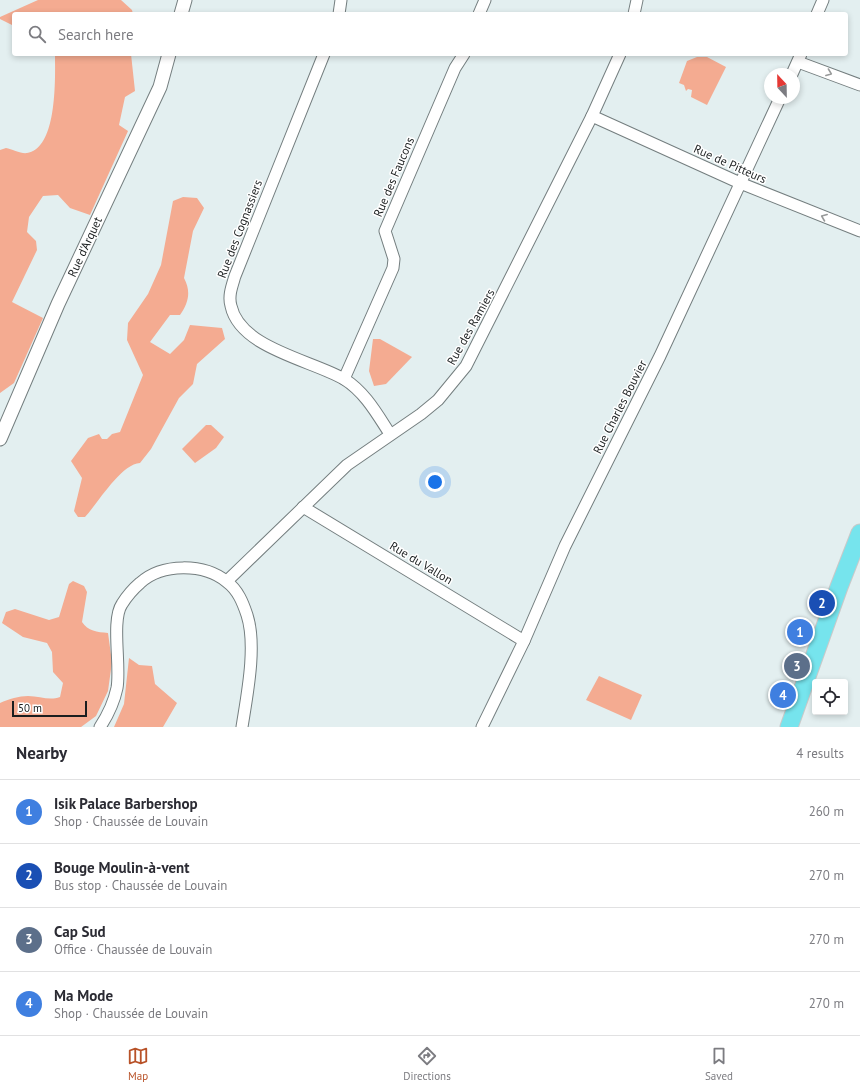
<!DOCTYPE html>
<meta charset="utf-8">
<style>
body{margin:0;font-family:"PT Sans",sans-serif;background:#f2f2f3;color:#2b2b33}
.controls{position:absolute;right:12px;bottom:12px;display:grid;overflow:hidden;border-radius:4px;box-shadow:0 2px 6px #0003}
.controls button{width:36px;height:36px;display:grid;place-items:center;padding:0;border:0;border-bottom:1px solid #e1e1e2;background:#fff;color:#2b2b33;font:20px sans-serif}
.compass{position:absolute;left:764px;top:68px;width:36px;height:36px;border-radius:50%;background:#fff;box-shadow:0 2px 6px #0003;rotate:338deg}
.scale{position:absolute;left:12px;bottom:10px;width:75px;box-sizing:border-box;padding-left:4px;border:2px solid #1a1e1f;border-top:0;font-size:11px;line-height:14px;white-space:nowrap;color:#1a1e1f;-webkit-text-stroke:3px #fff;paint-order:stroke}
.you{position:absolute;left:435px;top:482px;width:14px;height:14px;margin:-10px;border:3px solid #fff;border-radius:50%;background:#1a73e8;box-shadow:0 0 0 6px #1a73e833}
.badge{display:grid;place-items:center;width:26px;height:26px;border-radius:50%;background:#b85228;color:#fff;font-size:13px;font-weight:700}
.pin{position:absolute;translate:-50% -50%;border:2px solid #fff;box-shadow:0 1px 4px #0006}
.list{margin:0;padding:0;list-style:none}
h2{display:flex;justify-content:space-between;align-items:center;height:52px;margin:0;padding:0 16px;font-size:17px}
h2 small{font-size:13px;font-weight:400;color:#7c7c81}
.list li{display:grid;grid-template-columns:26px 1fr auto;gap:12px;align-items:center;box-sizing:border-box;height:64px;padding:0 16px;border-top:1px solid #e1e1e2}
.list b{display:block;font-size:15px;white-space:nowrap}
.list p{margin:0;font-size:13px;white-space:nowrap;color:#7c7c81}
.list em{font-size:13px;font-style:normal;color:#7c7c81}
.icon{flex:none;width:22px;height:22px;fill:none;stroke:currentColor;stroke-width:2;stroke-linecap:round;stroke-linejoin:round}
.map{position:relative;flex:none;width:860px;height:727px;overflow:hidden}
.search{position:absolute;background:#fff;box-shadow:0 2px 6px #0003;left:12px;right:12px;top:12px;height:44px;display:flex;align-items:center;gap:10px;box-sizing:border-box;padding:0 14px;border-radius:4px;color:#7c7c81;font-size:15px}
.sheet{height:308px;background:#fff}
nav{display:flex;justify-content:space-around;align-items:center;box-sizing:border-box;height:56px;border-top:1px solid #e1e1e2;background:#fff;font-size:11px;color:#7c7c81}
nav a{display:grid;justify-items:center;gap:2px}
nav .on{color:#b85228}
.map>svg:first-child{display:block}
</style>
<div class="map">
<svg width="860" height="727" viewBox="0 0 860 727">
<rect width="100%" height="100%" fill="#e3eff0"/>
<g fill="#f4ab91">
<path d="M38,0h83l11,10 1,4h-119v12l-14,-7v-2z"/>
<path d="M55,54h76l4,37 -10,6 -6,28 9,6 -38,84 -20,-7 -12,-13 -15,1 -14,21 -2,15 9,9 1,9 -25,52 31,16 -29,65 -14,10v-243l6,-2c6,1 15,6 21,5 31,-5 28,-76 28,-99z"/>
<path d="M697,57h10l19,10 -19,38 -16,-8 1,-7 -4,-1 -2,2 -2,-6 -5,-2 8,-22z"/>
<path d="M183,197l14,1 7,10 -11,23 -9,47c7,13 5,24 -4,37h-10l-20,27 20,12 14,-14 6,-15 32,3 3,11 -28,25 -4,20 -14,14 -28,51 -11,14c-19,1 -42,40 -55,54h-7l-4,-6 8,-33 -11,-17 17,-23 11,-4 3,5h5l5,-5 8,-2 23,-57 -16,-35 1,-17 20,-29 13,-29 12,-64z"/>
<path d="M373,339h7l32,18 -26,27 -12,2 -5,-15z"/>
<path d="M206,425h5l13,12 -8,11 -21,15 -13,-14z"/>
<path d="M73,581l11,5 3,6 -5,30c6,9 15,10 26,11l4,29 -4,29 -12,25 -15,11h-81v-24c9,-4 19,-7 28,-7 12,0 21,5 32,1l3,-14 -10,-11 -1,-20 -5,-9 -24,-6 -21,-14 4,-11 9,-3 34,11 10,-3 10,-33z"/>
<path d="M129,658l10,7 13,1 3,18 22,19 -14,24h-49l10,-23z"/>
<path d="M599,676l43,19 -11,25 -45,-20z"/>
</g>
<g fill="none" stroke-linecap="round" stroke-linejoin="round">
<g stroke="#747e7f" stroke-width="13">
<g id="minor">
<path d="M339,14l2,-14"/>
<path d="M479,14l6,-14"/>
<path d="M634,14l3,-14"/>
<path d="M817,14l6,-14"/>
<path d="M324,54l-89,222c-3,10 -7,20 -4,30 9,42 80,54 113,73 21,13 33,35 46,55"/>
<path d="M798,62l62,23"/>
<path d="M792,74l9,-20"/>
<path d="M592,116l148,67 120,48"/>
<path d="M344,379l49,-111 1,-9 -9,-28 70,-163 9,-14"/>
<path d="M303,507l221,134"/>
<path d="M227,581l120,-116 74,-51 17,-14 28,-34 126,-250 28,-62"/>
<path d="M100,727c8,-12 14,-25 17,-39 4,-22 -6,-68 5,-84 5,-8 11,-15 18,-21 22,-20 64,-20 87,-1 11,8 16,21 20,33 10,31 0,80 -5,112"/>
<path d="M482,727l42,-86 41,-95 95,-190 120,-258"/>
</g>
</g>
<g stroke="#747e7f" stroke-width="15">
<g id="tertiary">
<path d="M181,14l4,-14"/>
<path d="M0,439l58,-135 102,-217 9,-33"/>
</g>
</g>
<g stroke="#c8c9c9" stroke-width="19">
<path id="primary" d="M789,727l50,-140 21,-54"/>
</g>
<use href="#minor" stroke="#fff" stroke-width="11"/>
<use href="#tertiary" stroke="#fff" stroke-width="13"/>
<use href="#primary" stroke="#76e4ed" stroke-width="17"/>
</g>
<defs><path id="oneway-chevron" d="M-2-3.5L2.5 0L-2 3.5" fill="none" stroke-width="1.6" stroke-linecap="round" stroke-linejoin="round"/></defs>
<g stroke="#989a9a">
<use href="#oneway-chevron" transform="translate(829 73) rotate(21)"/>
<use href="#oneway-chevron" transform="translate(824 217) rotate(-158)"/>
</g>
<g text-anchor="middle" stroke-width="3" stroke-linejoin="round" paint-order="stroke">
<g font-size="12" fill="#1a1e1f" stroke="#fff">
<text transform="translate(730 164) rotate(24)" y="4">Rue de Pitteurs</text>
<text transform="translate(394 177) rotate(-67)" y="4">Rue des Faucons</text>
<text transform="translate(240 229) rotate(-69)" y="4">Rue des Cognassiers</text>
<text transform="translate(85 247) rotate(-65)" y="4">Rue d'Arquet</text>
<text transform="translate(471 327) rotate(-61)" y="4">Rue des Ramiers</text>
<text transform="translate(620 407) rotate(-63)" y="4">Rue Charles Bouvier</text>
<text transform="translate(421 563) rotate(31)" y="4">Rue du Vallon</text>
</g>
</g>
</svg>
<div class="controls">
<button><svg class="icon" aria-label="locate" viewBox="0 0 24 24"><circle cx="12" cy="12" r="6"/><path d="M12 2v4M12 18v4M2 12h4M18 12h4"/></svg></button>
</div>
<svg class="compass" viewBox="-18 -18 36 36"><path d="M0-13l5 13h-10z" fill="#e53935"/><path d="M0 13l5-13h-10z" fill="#7c7c81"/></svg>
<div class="scale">50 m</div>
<div class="you"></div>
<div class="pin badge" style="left:800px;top:632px;background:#3f7fe0">1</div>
<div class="pin badge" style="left:822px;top:603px;background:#1a4fb4">2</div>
<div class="pin badge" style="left:797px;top:666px;background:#5c6f8a">3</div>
<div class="pin badge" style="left:783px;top:695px;background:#3f7fe0">4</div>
<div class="search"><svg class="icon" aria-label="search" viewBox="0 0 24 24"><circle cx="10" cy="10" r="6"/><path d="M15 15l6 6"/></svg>Search here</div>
</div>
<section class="sheet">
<h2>Nearby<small>4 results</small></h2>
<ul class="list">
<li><span class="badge" style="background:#3f7fe0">1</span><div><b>Isik Palace Barbershop</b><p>Shop · Chaussée de Louvain</p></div><em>260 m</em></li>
<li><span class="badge" style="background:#1a4fb4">2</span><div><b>Bouge Moulin-à-vent</b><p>Bus stop · Chaussée de Louvain</p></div><em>270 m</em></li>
<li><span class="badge" style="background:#5c6f8a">3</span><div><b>Cap Sud</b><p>Office · Chaussée de Louvain</p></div><em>270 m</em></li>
<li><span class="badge" style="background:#3f7fe0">4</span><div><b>Ma Mode</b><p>Shop · Chaussée de Louvain</p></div><em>270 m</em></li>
</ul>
</section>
<nav>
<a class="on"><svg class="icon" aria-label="map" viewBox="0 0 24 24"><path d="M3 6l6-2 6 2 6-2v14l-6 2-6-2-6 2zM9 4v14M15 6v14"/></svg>Map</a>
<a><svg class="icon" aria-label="directions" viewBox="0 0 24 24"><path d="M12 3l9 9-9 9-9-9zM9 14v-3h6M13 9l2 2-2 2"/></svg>Directions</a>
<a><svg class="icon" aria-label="saved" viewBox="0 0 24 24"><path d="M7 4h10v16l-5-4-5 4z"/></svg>Saved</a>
</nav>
